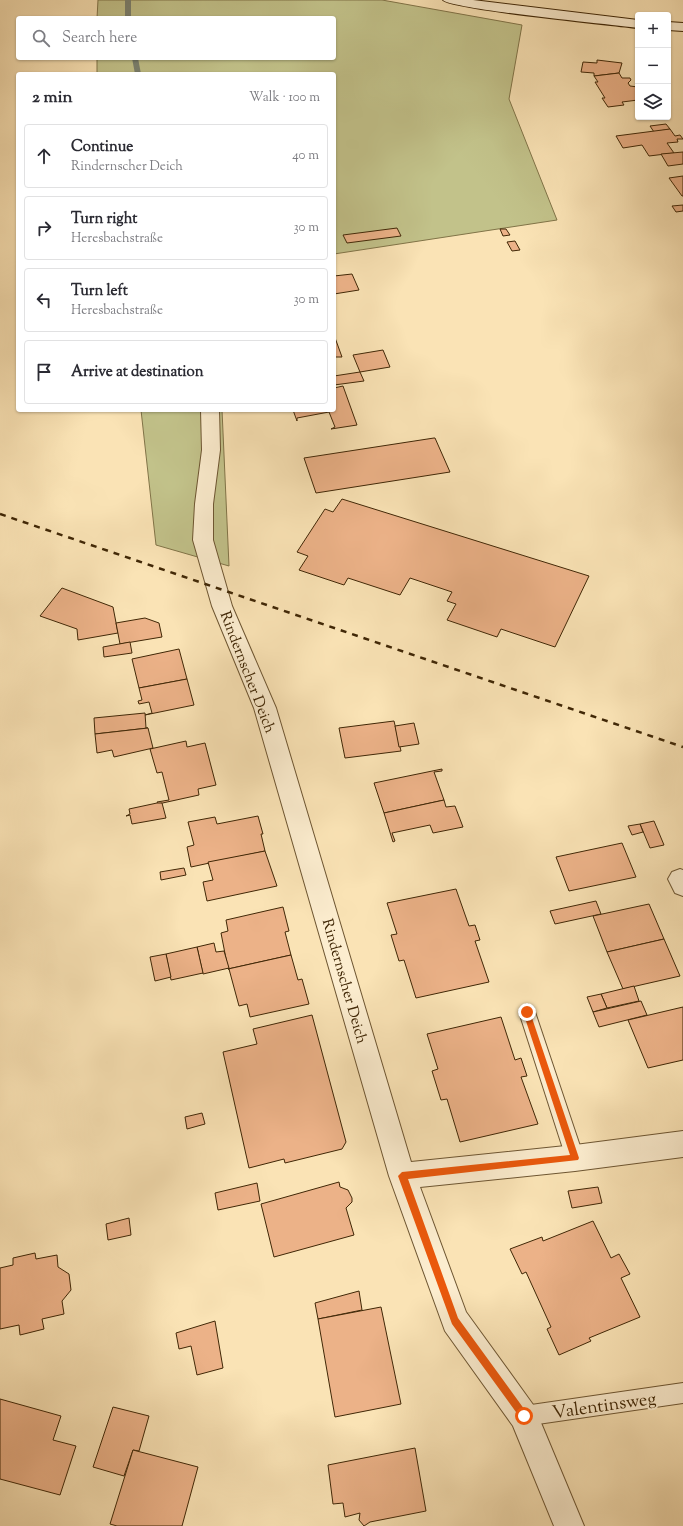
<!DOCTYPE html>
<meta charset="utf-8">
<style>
body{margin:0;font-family:"Sorts Mill Goudy",serif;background:#f2f2f3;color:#2b2b33}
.controls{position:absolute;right:12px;top:12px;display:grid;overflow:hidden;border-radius:4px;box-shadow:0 1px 3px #0004}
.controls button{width:36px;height:36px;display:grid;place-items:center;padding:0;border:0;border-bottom:1px solid #e1e1e2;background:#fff;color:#2b2b33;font:20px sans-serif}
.stop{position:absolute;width:12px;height:12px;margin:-9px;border:3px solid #ea580c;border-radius:50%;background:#fff}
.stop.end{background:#ea580c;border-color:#fff;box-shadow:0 1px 4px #0008}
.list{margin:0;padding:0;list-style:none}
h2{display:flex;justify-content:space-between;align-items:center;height:52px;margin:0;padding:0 16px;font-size:17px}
h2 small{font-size:13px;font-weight:400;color:#7c7c81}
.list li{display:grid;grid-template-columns:26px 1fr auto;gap:12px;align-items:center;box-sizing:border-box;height:64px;margin:0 8px 8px;padding:0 8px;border:1px solid #e1e1e2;border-radius:4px}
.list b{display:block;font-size:15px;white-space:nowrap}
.list p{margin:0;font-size:13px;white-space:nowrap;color:#7c7c81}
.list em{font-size:13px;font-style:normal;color:#7c7c81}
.icon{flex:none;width:22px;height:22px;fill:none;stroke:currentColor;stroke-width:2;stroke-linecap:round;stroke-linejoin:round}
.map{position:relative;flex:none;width:683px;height:1526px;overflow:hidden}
.search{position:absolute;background:#fff;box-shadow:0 1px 3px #0004;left:16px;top:16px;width:320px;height:44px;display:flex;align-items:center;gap:10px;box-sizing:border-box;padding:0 14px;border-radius:4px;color:#7c7c81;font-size:15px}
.panel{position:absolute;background:#fff;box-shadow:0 1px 3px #0004;left:16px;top:72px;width:320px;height:340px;border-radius:4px}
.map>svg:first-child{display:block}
</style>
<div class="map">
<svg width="683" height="1526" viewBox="0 0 683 1526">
<rect width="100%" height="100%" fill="#fae3b5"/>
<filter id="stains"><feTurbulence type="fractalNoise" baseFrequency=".005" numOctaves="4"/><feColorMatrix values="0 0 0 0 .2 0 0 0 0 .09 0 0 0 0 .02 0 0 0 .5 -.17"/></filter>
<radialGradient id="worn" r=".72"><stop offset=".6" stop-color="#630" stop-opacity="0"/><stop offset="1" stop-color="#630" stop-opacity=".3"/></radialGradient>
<g fill="#c2c28a" stroke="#817448">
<path d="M98,0h284l140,25 -13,74 48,121 -223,34v-180h-237v-16h237v-40h-237z"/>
<path d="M141,410h81l7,156 -73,-21z"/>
</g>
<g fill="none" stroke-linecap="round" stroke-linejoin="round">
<g fill="#7a8170" fill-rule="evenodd">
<rect x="125" y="0" width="6" height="18"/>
<path d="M132,58h6l3,16h-6z"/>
</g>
</g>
<g fill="#ecb288" stroke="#402706">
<path d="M597,60l25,3 -3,10 -25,3v-3l-13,-1 2,-10 14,1z"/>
<path d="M619,73l3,5h8l1,2 -3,3 2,3 8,1v13l-16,2 2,3 -16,2 -6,-9h3l-10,-16h3l-4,-6z"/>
<path d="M666,124l4,5 -16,3 -4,-6z"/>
<path d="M670,129l5,7 5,-1 3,4h-6l1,3 -11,1 7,10 -25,3 -7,-11 -19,3 -7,-12z"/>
<path d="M683,152v12l-15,2 -7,-12z"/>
<path d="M683,176v20h-1l-13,-18z"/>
<path d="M683,205v6l-7,1 -4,-6z"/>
<path d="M397,228l4,8 -54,7 -4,-8z"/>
<path d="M500,229h6l4,6 -7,1z"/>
<path d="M515,241l5,9 -8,1 -5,-9z"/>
<path d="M352,274l7,16 -25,4v-18z"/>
<path d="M334,335l8,22h-8z"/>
<path d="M383,350l7,17 -30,5 -7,-17z"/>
<path d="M360,372l4,9 -30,4v-9z"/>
<path d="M343,386l14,39 -26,4 4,-2 -6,-15 -32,6v3l-4,-11h41v-22z"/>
<path d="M434,438h1l15,34 -134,21 -12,-35z"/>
<path d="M342,499l247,77 -34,71 -54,-18 -4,8 -50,-17 9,-16 -9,-3 5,-9 -42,-14 -10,17 -52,-17 -4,7 -45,-15 9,-14 -11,-4 28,-43 8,3z"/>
<path d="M62,588l51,19 5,26 -40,7 -1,-11 -37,-13z"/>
<path d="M145,618l14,5 3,14 -42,7 -4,-21z"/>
<path d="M130,642l2,11 -28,4 -1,-10z"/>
<path d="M179,649l8,30 -48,9 -7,-29z"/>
<path d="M187,679l7,26 -49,10 7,-2 -3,-11 -10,2 -1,-3 4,-1 -3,-12z"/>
<path d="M145,713l1,15h2l-53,6 -1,-16z"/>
<path d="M394,721l7,30 -56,7 -6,-30z"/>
<path d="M414,723l5,21 -20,3 -4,-21z"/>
<path d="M148,728l5,20 -39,9 -2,-7 -15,3 -2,-19z"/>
<path d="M186,741l1,6 18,-4 11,42 -18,4 1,6 -41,9 -1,-2 12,-2 -7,-28 -5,1 -7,-24z"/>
<path d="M442,769v2l-8,1 10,28 -60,13 -10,-30z"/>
<path d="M444,800l2,7 9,-1 8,21 -30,6 -3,-8 -38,8 3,8 -2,1 -9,-29z"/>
<path d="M157,803h5l4,15 -34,6 -2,-9 -4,1 4,-2 -1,-5z"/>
<path d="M258,816l5,18h-2l4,17 -74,16 -4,-20 7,-2 -6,-23 27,-5 2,7z"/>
<path d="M654,821l10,24 -14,3 -10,-24z"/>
<path d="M640,824l3,8 -11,3 -4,-9z"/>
<path d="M622,843l14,34 -67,14 -13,-34z"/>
<path d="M265,851l12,35 -70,15 -4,-19 10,-2 -5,-18z"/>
<path d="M184,868l2,7 -25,5 -1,-8z"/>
<path d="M456,889l13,37 6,-1 5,15 -5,1 14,41 -73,16 -12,-38 -5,1 -8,-26 6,-1 -10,-31z"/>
<path d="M596,901l5,13 -46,10 -5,-13z"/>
<path d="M649,904l15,35 -57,13 -14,-36z"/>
<path d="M283,907l6,24 -4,1 6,23 -63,14 -7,-36 7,-2 -2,-11z"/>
<path d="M664,939l16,37 -57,13 -16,-37z"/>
<path d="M214,943l2,9 8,-1 5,17 -26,6 -6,-27z"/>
<path d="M197,947l6,26 -32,7 -5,-26z"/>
<path d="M166,954l5,23 -16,4 -5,-24z"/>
<path d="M291,955l7,25 4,-1 7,25 -59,13 -3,-13 -8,2 -10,-37h-1z"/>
<path d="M634,986l5,15 -32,7 -6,-14z"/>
<path d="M601,994l6,14 -14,4 -6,-15z"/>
<path d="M641,1001l6,14 -48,12 -6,-15z"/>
<path d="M683,1007v53l-35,8 -20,-48z"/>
<path d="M312,1015l34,127 -4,7 -57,14 -1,-4 -35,9 -26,-116 34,-8 -4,-15z"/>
<path d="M501,1017l14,43 6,-2 6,18 -6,1 17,47 -78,18 -13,-43 -6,1 -9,-29 6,-2 -11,-35z"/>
<path d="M202,1113l3,11 -18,5 -2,-12z"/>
<path d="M339,1182l1,5 8,3 4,8v4l-6,6 8,27 -80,22 -13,-53z"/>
<path d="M257,1183l3,18 -42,9 -3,-17z"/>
<path d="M598,1187l4,16 -30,5 -4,-17z"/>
<path d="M129,1218l2,17 -23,5 -2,-16z"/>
<path d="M593,1221l18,37 8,-4 11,20 -9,4 19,39 -51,21 2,3 -32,14 -12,-26 4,-2 -25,-55 -4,2 -12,-25 32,-12 1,4z"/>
<path d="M35,1253l1,6 21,-4 1,12 11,7 2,16 -9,11 2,13 -22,5 2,10 -24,6 -1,-10 -19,4v-61l13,-3v-7z"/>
<path d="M359,1291l3,19 -44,9 -3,-16z"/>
<path d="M381,1307l20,97 -66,13 -17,-98z"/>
<path d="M215,1321l8,47 -26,7 -6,-29 -12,3 -3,-16z"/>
<path d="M0,1399l61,17 -8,24 23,6 -16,49 -60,-16z"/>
<path d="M113,1407l36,9 -10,35 -6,-1 -9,26 -31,-9z"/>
<path d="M415,1448l11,63 -56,11 -6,4 -5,-6 1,-7 -15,4 -2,-14 -10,1 -5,-39z"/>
<path d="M133,1450l65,17 -16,59h-65l-7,-2z"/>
</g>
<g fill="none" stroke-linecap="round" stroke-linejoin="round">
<g stroke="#6e5632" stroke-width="2">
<g id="service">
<path d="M527,1004l6,3 2,5 49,146 -3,6 -6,3 -6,-3 -3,-6 -47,-146 2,-5z"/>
<path d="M683,1383v20l-159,23 -7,-3 -3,-7 3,-7 7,-3z"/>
</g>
</g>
<g stroke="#6e5632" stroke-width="2">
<g id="minor">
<path d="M201,410h18l1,40 -7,54v36l19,66 44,102 135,454 164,-17 108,-14v26l-108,14 -155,16 46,125 68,94 50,120h-30l-41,-100 -68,-95 -56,-155 -135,-468 -42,-102 -19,-66 2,-36 7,-54z"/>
<path d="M680,869l3,1v26l-8,-3 -7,-14 4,-7z"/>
</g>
</g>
<g stroke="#402706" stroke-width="2">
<g id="secondary">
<path d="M443,0h30l165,20v8c-23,-3 -188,-19 -195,-28z"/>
<path d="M668,22l15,1v8l-15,-1z"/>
</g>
</g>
<use href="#service" fill="#fcedcf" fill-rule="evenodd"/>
<use href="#minor" fill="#fcedcf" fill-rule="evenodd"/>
<use href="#secondary" fill="#fcedcf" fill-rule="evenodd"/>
<path stroke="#402706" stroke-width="2.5" stroke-dasharray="6 6" stroke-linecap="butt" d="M0,514l683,233"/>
</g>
<path fill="#ea580c" d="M527,1009l3,3 49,146 -1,2 -170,19 50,139 69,95v6l-3,1 -3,-1 -69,-95 -54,-148 4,-4 168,-17 -47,-143z"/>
<g text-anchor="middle" stroke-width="4" stroke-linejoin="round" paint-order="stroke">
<g font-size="15" fill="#402706" stroke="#fcedcf">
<text transform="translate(248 672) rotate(69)" y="5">Rindernscher Deich</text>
<text transform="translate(345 981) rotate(74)" y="5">Rindernscher Deich</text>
</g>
<g font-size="18" fill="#402706" stroke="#fcedcf">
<text transform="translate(604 1405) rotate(-8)" y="6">Valentinsweg</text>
</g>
</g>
<rect width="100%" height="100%" filter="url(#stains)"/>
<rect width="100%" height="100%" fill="url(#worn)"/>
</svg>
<div class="controls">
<button>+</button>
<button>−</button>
<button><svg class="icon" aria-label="layers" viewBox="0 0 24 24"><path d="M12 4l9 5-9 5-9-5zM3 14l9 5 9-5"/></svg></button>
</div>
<div class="stop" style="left:524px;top:1416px"></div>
<div class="stop end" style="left:527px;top:1012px"></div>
<div class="search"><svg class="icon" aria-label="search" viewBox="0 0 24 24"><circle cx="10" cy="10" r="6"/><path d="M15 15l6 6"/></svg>Search here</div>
<section class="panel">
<h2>2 min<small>Walk · 100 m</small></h2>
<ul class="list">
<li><svg class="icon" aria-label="ahead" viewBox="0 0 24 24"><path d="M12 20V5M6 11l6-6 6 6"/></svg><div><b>Continue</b><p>Rindernscher Deich</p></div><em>40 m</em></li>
<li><svg class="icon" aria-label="right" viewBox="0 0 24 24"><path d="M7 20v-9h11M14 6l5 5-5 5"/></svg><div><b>Turn right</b><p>Heresbachstraße</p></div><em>30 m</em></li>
<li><svg class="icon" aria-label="left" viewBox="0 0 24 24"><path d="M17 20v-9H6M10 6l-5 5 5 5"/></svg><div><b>Turn left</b><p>Heresbachstraße</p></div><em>30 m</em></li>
<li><svg class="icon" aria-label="arrive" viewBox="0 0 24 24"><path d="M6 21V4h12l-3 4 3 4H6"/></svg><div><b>Arrive at destination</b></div></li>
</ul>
</section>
</div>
